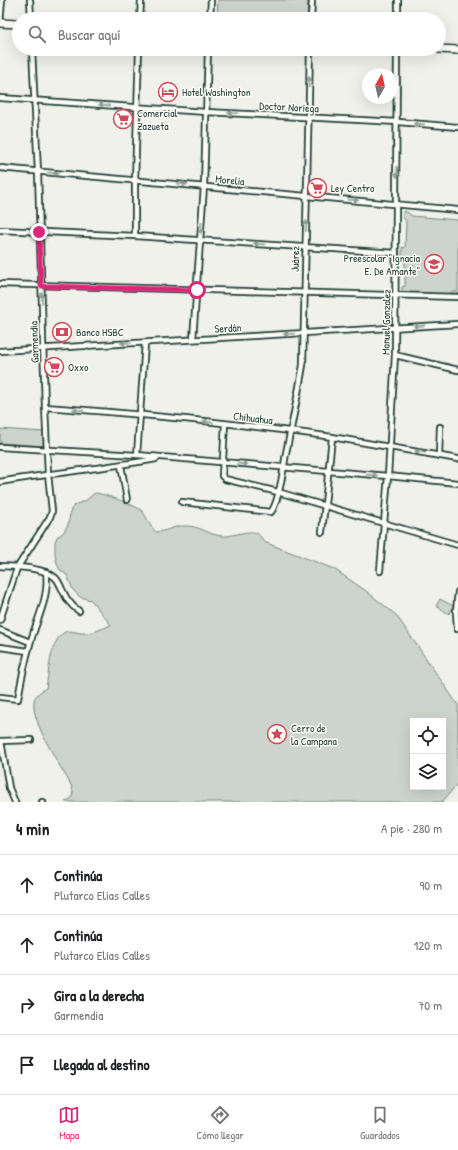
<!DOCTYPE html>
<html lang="es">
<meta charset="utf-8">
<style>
body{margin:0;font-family:"Patrick Hand",sans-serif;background:#f6f6f6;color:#202124}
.controls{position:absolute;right:12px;bottom:12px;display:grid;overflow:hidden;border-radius:0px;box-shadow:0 4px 16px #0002}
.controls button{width:36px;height:36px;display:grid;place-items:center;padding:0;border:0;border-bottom:1px solid #e0e0e0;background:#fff;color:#202124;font:20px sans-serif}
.compass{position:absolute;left:362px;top:68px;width:36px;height:36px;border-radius:50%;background:#fff;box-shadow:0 4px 16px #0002;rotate:8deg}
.stop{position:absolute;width:12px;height:12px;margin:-9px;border:3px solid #db2777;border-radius:50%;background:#fff}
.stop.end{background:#db2777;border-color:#fff;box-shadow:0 1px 4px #0008}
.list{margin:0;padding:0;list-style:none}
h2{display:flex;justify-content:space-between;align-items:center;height:52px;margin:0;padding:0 16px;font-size:17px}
h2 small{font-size:13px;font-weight:400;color:#757577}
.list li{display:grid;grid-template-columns:26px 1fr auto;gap:12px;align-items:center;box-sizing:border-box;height:60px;padding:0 16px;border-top:1px solid #e0e0e0}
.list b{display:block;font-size:15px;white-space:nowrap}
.list p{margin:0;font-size:13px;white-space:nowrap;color:#757577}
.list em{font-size:13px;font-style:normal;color:#757577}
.icon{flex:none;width:22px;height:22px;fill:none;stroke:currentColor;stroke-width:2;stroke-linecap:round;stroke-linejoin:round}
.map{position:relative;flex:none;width:458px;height:802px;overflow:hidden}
.search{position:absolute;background:#fff;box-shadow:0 4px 16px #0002;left:12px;right:12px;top:12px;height:44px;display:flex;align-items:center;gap:10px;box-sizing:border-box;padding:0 14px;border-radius:22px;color:#757577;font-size:15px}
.sheet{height:292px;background:#fff}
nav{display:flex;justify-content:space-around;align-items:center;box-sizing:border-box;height:56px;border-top:1px solid #e0e0e0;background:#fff;font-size:11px;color:#757577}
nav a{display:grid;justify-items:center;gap:2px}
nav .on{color:#db2777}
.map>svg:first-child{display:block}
</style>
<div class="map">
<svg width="458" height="802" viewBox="0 0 458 802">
<rect width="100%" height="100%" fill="#f0f1eb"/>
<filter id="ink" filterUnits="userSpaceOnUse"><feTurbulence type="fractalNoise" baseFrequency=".025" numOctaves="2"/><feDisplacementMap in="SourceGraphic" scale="8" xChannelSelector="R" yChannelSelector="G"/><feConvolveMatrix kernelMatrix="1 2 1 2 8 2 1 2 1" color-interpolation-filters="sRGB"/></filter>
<g filter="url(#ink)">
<g fill="#cdd3cd" stroke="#768880" fill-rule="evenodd">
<path d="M218,0h90l-1,19h-90z"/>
<path d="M403,211l4,1 5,4 46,4v72h-7l-3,3 -46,-3v-5l3,-1v-23l-3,-2v-14l3,1 1,-27 -3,-3z"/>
<path d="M0,429l44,3v14l-44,-3z"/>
<path d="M95,493c7,0 43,13 47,18 6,7 7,15 14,21 9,0 18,-6 27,-6 17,-1 25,9 39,10 7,1 22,-5 31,-4 6,1 8,5 11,10l70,27 32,22 30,24 62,90v78l-16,19h-377l7,-4 1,-7 -2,-6c-11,-20 -40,-62 -37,-84 1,-7 7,-9 12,-13 3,-15 4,-55 23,-57 6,0 11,3 16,2 9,0 18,-5 26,-8l-20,-25 -11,-3 -7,-7 -6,-15 -7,-5 -3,-6 -2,-10v-12l2,-5 6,-4 5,-8 3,-16 5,-5 9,-3zM413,721h30v66h-30z"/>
<path d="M440,599l13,7 -4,8 -13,-8z"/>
</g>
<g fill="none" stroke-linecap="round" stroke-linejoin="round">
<g stroke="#1f3d34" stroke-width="8">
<g id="minor">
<path d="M30,0l1,19"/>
<path d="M140,19l1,-19"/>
<path d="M210,19l1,-19"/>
<path d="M311,19l1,-19"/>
<path d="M398,19v-19"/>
<path d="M0,23l2,-23"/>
<path d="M0,98l206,14 192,10 60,5"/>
<path d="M0,168l458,42"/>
<path d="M0,230l135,6 261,17"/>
<path d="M135,236v-55l4,-132"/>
<path d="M0,284l458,13"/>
<path d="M193,339l11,-153 4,-137"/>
<path d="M0,351l458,-27"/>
<path d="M395,355l63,15"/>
<path d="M45,407c96,7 192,16 287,30 42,7 84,15 126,22"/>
<path d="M225,424l-3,52 3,3 53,13 180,53"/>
<path d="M0,447l137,8 251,21 70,7"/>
<path d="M137,455l8,-112"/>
<path d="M439,456l1,-29"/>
<path d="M121,465l6,35"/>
<path d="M0,482c52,-9 104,-14 156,-23"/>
<path d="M182,502l89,10c8,-9 13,-46 15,-59 6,-29 12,-58 17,-88l7,-316"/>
<path d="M322,532l10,-94"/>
<path d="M0,566c15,1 50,1 58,15 7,13 8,21 21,30"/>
<path d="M380,571l8,-95 7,-121 2,-306"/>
<path d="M0,620l17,-52 33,-51 2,-6 -4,-37 -3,-67 -7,-235 -6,-123"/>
<path d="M457,629l-1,-18 2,-19"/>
<path d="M0,630l30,12"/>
<path d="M0,647l28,4"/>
<path d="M0,697l18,2c3,-18 7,-37 12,-55 6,-23 20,-47 16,-72"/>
<path d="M0,741l31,-1"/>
<path d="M1,741l8,47 6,14"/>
<path d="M42,802h1"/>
</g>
</g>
<g stroke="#1f3d34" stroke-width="10">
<g id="secondary">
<path d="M0,23l19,1"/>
<path d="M439,49l19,1"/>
</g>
</g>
<use href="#minor" stroke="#fdfcf7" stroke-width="4.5"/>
<use href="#secondary" stroke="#fdfcf7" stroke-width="7"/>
</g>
<defs><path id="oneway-solid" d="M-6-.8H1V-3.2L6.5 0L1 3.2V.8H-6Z"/></defs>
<g fill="#8e9c96">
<use href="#oneway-solid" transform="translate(309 82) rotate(-89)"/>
<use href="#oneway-solid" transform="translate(104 105) rotate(-176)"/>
<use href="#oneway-solid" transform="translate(233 113) rotate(-177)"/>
<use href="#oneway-solid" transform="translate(419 124) rotate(-175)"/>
<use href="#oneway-solid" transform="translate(397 172) rotate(91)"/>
<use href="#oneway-solid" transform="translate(53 173) rotate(5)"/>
<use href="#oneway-solid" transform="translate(182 184) rotate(5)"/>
<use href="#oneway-solid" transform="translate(353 200) rotate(4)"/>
<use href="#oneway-solid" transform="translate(306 226) rotate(-87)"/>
<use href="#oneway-solid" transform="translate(201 228) rotate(94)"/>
<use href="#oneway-solid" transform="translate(259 244) rotate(-176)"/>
<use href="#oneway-solid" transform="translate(42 298) rotate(-92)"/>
<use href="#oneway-solid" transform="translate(419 326) rotate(176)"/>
<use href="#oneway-solid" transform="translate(289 334) rotate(177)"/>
<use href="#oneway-solid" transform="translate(126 343) rotate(177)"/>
<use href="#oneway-solid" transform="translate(78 410) rotate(-176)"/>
<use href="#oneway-solid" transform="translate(208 422) rotate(-173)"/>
<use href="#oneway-solid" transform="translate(420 452) rotate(-170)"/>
<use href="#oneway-solid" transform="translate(242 464) rotate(5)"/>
<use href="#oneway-solid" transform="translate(372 475) rotate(4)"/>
</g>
</g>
<g fill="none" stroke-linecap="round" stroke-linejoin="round" filter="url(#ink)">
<path stroke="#db2777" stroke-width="5" d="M39,232l2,54 156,4"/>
</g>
<defs>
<g id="hotel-ring" transform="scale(1)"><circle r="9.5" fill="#fdfcf7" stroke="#d1495b" stroke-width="1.5"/><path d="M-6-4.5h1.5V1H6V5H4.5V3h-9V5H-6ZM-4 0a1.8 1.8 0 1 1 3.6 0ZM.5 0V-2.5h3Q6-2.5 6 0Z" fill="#d1495b"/></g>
<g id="supermarket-ring" transform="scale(1)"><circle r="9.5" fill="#fdfcf7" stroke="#d1495b" stroke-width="1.5"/><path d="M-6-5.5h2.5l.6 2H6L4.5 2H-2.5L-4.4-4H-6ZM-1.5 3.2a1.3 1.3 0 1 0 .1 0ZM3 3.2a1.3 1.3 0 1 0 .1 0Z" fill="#d1495b"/></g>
<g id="school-ring" transform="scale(1)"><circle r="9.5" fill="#fdfcf7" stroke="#d1495b" stroke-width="1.5"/><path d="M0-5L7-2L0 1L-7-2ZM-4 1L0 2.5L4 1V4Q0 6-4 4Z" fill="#d1495b"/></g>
<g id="bank-ring" transform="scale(1)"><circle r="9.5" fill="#fdfcf7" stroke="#d1495b" stroke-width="1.5"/><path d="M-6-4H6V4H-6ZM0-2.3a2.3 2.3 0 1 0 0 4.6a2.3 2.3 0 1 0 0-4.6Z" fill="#d1495b"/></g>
<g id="sight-ring" transform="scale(1)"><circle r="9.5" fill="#fdfcf7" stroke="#d1495b" stroke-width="1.5"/><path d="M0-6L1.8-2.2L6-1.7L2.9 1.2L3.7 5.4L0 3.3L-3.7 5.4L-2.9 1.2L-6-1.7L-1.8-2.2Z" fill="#d1495b"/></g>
</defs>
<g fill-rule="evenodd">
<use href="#hotel-ring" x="168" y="92"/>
<use href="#supermarket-ring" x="123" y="119"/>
<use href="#supermarket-ring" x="317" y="188"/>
<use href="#school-ring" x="434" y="264"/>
<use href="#bank-ring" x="62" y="332"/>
<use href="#supermarket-ring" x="54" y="367"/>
<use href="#sight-ring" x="277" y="734"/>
</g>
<g text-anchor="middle" stroke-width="3" stroke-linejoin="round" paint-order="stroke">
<g font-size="11" fill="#1f3d34" stroke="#fdfcf7" text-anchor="start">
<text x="182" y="96">Hotel Washington</text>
<text x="137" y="117">Comercial<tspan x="137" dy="13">Zazueta</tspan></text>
<text x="331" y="192">Ley Centro</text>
<text x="420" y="262" text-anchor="end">Preescolar "Ignacia<tspan x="420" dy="13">E. De Amante"</tspan></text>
<text x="76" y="336">Banco HSBC</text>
<text x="68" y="371">Oxxo</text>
<text x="291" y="732">Cerro de<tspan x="291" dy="13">la Campana</tspan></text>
</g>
<g font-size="11" fill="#1f3d34" stroke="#fdfcf7">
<text transform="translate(289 107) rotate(3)" y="4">Doctor Noriega</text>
<text transform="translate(230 180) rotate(6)" y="4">Morelia</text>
<text transform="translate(295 259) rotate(-89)" y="4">Juárez</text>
<text transform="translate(386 322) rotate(-89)" y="4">Manuel Gonzalez</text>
<text transform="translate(228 328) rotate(-3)" y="4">Serdán</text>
<text transform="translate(34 342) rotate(-92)" y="4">Garmendia</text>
<text transform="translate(253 418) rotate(7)" y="4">Chihuahua</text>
</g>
</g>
</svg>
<div class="controls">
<button><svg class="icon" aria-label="locate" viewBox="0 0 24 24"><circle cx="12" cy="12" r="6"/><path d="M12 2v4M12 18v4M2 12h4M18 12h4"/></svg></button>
<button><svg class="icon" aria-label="layers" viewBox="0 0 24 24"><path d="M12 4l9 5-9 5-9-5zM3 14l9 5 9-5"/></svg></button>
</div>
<svg class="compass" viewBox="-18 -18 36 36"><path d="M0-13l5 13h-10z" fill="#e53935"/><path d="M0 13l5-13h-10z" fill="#757577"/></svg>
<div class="stop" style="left:197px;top:290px"></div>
<div class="stop end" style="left:39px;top:232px"></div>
<div class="search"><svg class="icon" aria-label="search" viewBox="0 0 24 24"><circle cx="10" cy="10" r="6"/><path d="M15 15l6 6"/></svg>Buscar aquí</div>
</div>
<section class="sheet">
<h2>4 min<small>A pie · 280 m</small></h2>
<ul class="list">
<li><svg class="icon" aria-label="ahead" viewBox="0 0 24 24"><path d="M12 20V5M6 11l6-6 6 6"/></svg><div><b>Continúa</b><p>Plutarco Elias Calles</p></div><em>90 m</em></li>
<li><svg class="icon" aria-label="ahead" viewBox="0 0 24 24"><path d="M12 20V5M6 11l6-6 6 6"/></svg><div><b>Continúa</b><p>Plutarco Elías Calles</p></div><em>120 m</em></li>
<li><svg class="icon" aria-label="right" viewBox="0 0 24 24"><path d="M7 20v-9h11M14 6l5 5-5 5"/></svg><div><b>Gira a la derecha</b><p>Garmendia</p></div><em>70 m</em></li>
<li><svg class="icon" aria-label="arrive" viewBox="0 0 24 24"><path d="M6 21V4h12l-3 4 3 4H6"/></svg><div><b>Llegada al destino</b></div></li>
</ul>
</section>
<nav>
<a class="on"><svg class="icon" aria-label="map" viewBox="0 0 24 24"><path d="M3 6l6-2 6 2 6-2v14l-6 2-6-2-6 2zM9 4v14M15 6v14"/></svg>Mapa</a>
<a><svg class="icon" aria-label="directions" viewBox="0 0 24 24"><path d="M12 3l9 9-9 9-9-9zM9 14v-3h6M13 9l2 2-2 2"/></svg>Cómo llegar</a>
<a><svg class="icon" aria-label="saved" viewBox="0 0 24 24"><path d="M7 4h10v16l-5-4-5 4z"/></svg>Guardados</a>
</nav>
